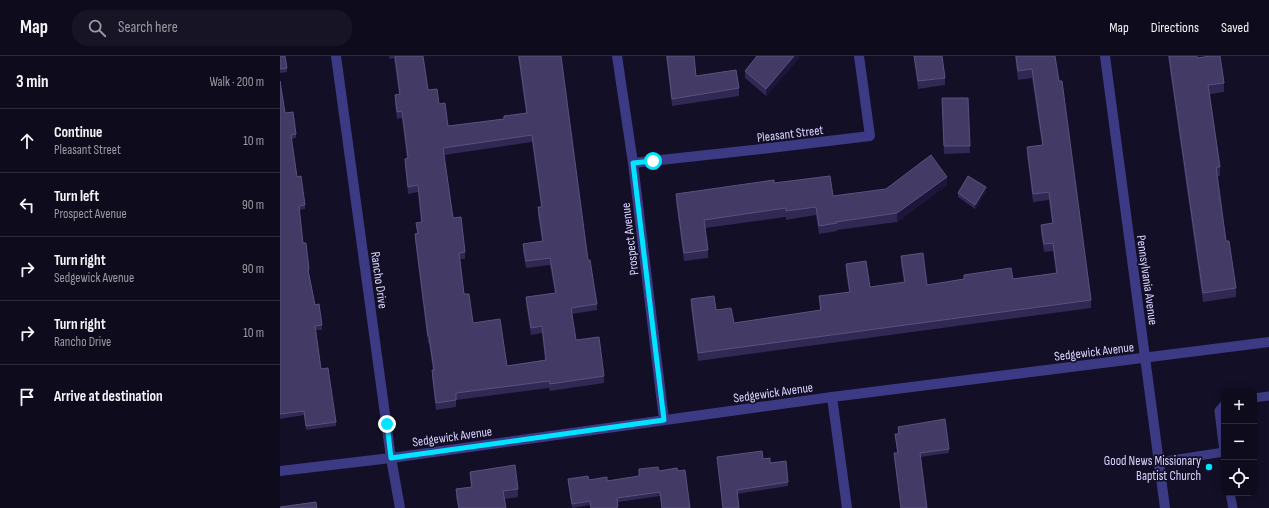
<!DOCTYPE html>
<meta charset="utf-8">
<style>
body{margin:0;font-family:"Sofia Sans Condensed",sans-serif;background:#171425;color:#f1f3f6}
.controls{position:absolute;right:12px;bottom:12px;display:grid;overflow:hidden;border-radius:8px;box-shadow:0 2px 10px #0003}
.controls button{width:36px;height:36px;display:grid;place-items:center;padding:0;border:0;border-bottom:1px solid #2e2b3b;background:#0e0b1c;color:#f1f3f6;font:20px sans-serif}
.stop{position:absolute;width:12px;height:12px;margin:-9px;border:3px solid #00e5ff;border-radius:50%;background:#fff}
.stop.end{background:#00e5ff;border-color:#fff;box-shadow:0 1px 4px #0008}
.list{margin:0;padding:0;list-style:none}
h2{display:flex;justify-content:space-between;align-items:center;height:52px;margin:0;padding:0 16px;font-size:17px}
h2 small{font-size:13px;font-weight:400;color:#9b9ba3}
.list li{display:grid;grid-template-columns:26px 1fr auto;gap:12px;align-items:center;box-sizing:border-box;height:64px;padding:0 16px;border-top:1px solid #2e2b3b}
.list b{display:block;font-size:15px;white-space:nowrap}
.list p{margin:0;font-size:13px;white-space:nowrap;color:#9b9ba3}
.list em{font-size:13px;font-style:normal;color:#9b9ba3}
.icon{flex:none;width:22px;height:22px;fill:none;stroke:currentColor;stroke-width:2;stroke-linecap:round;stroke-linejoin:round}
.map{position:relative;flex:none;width:989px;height:452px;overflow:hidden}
header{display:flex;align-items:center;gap:24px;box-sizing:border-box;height:56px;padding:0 20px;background:#0e0b1c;border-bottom:1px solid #2e2b3b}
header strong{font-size:19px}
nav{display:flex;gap:22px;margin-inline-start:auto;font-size:14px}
.search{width:280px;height:36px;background:#171425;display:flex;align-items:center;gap:10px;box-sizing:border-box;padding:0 14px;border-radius:16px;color:#9b9ba3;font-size:15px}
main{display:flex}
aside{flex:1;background:#0e0b1c}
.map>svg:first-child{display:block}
</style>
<header>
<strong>Map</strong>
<div class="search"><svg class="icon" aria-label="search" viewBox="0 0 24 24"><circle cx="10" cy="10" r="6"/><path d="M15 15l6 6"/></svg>Search here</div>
<nav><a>Map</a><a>Directions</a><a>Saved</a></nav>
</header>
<main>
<aside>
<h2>3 min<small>Walk · 200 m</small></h2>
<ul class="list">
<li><svg class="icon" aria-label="ahead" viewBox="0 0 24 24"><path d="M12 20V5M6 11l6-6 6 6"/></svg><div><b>Continue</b><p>Pleasant Street</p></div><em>10 m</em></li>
<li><svg class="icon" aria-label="left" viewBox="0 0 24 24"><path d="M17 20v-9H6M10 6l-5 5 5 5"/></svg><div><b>Turn left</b><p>Prospect Avenue</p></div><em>90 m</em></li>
<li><svg class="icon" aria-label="right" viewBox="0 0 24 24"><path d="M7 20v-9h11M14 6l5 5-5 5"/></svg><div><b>Turn right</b><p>Sedgewick Avenue</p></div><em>90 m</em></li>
<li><svg class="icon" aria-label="right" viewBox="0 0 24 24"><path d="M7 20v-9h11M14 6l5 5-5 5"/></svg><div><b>Turn right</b><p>Rancho Drive</p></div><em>10 m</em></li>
<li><svg class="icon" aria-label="arrive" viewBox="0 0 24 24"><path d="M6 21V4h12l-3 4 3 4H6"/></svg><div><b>Arrive at destination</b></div></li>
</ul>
</aside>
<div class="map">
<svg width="989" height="452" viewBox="0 0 989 452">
<rect width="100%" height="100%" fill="#130f26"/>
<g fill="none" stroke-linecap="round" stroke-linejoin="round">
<g stroke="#3d3a85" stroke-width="9">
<path d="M974,342l15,-2"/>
<path d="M944,349l-5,6 5,41"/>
<path d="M879,406l65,-10"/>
<path d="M950,437l3,15"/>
</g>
<g stroke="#3d3a85" stroke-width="10">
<path d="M56,0l55,402 9,50"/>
<path d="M337,0l16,107 31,257"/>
<path d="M825,0l60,452"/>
<path d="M353,107l137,-15 100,-12 -11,-80"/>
<path d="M552,341l15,111"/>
<path d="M0,415l111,-13 441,-61 437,-55"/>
</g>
</g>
<g fill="#312854" fill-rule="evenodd">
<path d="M0,0l7,12v4l-7,1z"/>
<path d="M109,0h34l5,34 11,14 9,22 56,-7 22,-6 -8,-57h43l27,204 9,44v6l-25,4 4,26 28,36v7l-54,8 -1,-3 -93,12v7l-20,3 -4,-33v-7h1l-4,-27h-1l-13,-103v-6l2,-1 -1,-10 5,-1 -3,-30 -10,2 -3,-29v-6l2,-1 -5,-40 -5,1 -2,-17v-7l4,-1 -5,-36 -4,1zM252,86l9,65h-3v7l4,27 -19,3v7l3,17 24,-3 5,28 -29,4v7l5,31 11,-2 3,27 -38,6 -34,-43 -9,-29 -4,-35h5v-7l-12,-34 -9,-63z"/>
<path d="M386,0h28l2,20 43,12v8l-67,10z"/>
<path d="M519,0v2l-33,38 -21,-18v-7z"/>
<path d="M634,0h28l3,22v7l-27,4z"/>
<path d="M735,0h40l36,244v8l-393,53 -7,-53v-9l25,11 18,13 86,-12 -1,-15 30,-4 -3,-19v-9l24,23 34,-4 -3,-19v-8l26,29 37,-5v-5l49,4 43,-6 -3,-22 -9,1 -3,-19v-8l11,-2 -3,-23 -16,2 -6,-47v-8l15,-2 -10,-67 -14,2z"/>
<path d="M888,0h29v2l27,25v9l-14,2 10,73v9h-3l9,65 10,47v9l-33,5z"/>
<path d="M0,25l5,32 11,21v4l-5,1 6,38 8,28v4l-6,1 4,33 6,26v5l6,31 7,20v5h-6l5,39 15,53v4l-30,4 -2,-15 -24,4z"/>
<path d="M662,42h26l2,55 -26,1z"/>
<path d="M494,127l59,13 114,-11 -50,37 -60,8v1l-18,3 -3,-19 -30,5v-3l-81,11 3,22v8l-24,3 -8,-59v-8z"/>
<path d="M706,135l-11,18 -17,-12v-4z"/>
<path d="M618,371l51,22v4l-29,4 7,51h-26l-7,-51v-4h3l-2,-19h3z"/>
<path d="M437,401l46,2 7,4 18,19v4l-51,8 2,14h-16z"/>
<path d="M359,413l20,2h19l12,37h-28l-2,-12 -42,6v6h-27l-1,-3 -18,3 -4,-25v-4l21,1 18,1 32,-5z"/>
<path d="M190,416l48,17v8l-14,2 2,9h-48l-2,-11v-8l15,-2 -1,-8z"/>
</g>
<g fill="#1d163a">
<path d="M514,0h5v2l-33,38v-7z"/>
<path d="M667,121v8l-50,37v-9z"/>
<path d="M706,131v4l-11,18v-4z"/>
</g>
<g fill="#433a66" stroke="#5a527e" fill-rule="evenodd">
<path d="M0,0h5l2,12 -7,1z"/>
<path d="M115,0h28l5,34 9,-1 2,15 6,-1 3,23 56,-7v-3l23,-3 -8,-57h42l27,204h2l7,44 -26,4 5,32 23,-3 5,39 -54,8 -1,-3 -93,12v7l-20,3 -4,-33h2l-5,-34h-1l-13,-102 3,-1 -2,-10 6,-1 -4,-37 -10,2 -3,-28 3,-1 -6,-47 -5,1 -2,-17 5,-1zM252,79l10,72h-4l5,34 -20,3 3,17 24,-3 6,35 -30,4 5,31 11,-2 4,34 -39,6 -7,-47 -27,4 -4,-29h-5l-5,-41 6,-1 -4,-35 -8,1 -10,-70z"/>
<path d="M387,0h27l2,20 40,-6 3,18 -67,11z"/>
<path d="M477,0h37l-28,33 -21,-18z"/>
<path d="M634,0h28l3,22 -27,3z"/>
<path d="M736,0h39l4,25h3l29,219 -393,53 -7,-54 23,-3 2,14 15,-2 3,15 87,-13 -2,-14 31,-4 -4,-28 20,-3 4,26 35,-5 -4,-26 22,-3 4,32 37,-6v-4l47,-7 2,11 44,-6 -4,-30 -9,1 -3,-19 12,-2 -4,-31 -16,2 -6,-47 16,-2 -11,-76 -14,2z"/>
<path d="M889,0h28v2l13,-2h10l4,27 -16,2 12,82h-4l10,74h3l7,47 -33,5z"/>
<path d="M0,25l5,32 8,-1 3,22 -5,1 6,42 4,-1 4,29 -6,1 4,37h3l3,26 -1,1 7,35 4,-1 3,21 -7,1 6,43 7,-1 8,54 -30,4 -2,-15 -24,3z"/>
<path d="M662,42h26l2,48h-26z"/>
<path d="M651,99l16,22 -50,36 -61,9 1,1 -18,3 -3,-19 -30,4v-3l-82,12 4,30 -24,3 -8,-59 98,-14v3l56,-7 3,20 53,-7z"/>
<path d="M688,120l18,11 -11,18 -17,-12z"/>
<path d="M665,363l4,30 -29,4 7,55h-26l-7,-55h4l-3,-19h4l-1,-7z"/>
<path d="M482,395l1,8 7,-1v5l16,-2 2,21 -51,8 2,18h-16l-6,-51z"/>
<path d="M235,409l3,24 -15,2 3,17h-47l-3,-19 16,-2 -2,-15z"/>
<path d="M378,411l1,4 18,-3 1,3 7,-1 5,38h-28l-2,-16 -43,6 1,8h-1v2h-26l-1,-7 -18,3 -4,-25 20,-3 1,4 18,-3v4l32,-5v-7z"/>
<path d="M36,446l1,6h-37v-1z"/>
</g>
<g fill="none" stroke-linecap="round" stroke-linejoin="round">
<path stroke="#00e5ff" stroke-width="5" d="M107,368l4,34 273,-38 -31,-257 20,-2"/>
</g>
<circle fill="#00e5ff" stroke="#130f26" stroke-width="1.5" cx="929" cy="411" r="4"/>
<g text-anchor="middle" stroke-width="3.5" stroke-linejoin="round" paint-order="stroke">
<g font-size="13" fill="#d9d4ff" stroke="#130f26">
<text transform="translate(510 77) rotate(-7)" y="5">Pleasant Street</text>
<text transform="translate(349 183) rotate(-97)" y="5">Prospect Avenue</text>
<text transform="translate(100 224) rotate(82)" y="5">Rancho Drive</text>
<text transform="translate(868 224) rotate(82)" y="5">Pennsylvania Avenue</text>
<text transform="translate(814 295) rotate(-7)" y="5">Sedgewick Avenue</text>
<text transform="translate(493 336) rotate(-8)" y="5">Sedgewick Avenue</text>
<text transform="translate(172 380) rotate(-8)" y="5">Sedgewick Avenue</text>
</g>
<g font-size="13" fill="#d9d4ff" stroke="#130f26" text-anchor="end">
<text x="921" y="409">Good News Missionary<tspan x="921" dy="15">Baptist Church</tspan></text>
</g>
</g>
</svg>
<div class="controls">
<button>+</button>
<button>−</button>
<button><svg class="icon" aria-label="locate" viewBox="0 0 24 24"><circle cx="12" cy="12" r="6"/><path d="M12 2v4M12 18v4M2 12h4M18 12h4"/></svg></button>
</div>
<div class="stop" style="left:373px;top:105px"></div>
<div class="stop end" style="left:107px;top:368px"></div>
</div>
</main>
